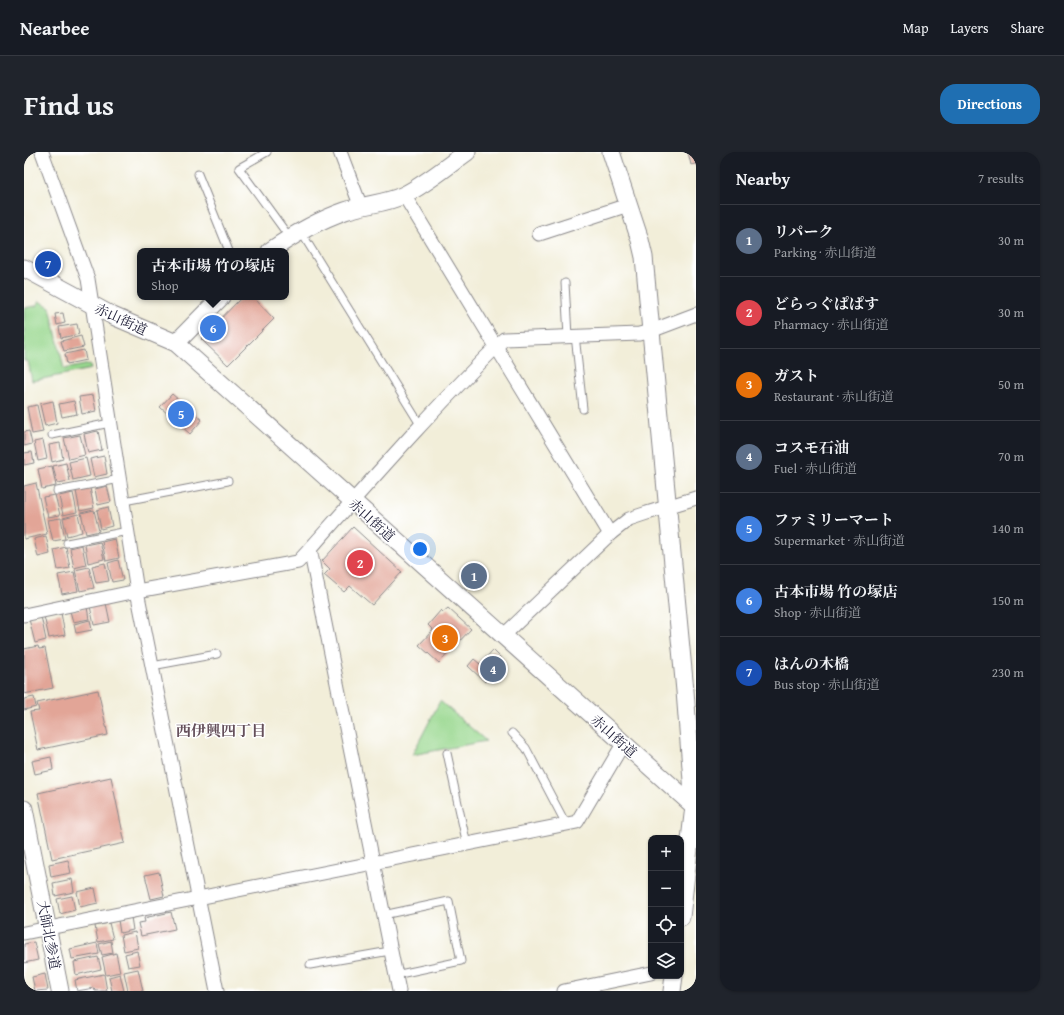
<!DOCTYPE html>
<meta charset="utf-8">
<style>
body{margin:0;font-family:"Gentium Book Plus","Noto Serif JP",serif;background:#20242c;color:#f1f3f6}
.controls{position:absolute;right:12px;bottom:12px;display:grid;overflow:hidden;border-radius:8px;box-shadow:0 1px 3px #0004}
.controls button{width:36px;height:36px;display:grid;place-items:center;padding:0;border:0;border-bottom:1px solid #363941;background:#171b24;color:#f1f3f6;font:20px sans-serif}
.you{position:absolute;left:396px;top:397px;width:14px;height:14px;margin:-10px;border:3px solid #fff;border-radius:50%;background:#1a73e8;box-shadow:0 0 0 6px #1a73e833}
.badge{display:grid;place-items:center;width:26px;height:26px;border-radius:50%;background:#1f6fb2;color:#fff;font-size:13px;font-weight:700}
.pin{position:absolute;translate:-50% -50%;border:2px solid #fff;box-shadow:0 1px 4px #0006}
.popup{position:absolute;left:113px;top:96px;width:152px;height:52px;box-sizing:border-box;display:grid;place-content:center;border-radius:8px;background:#171b24;filter:drop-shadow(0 1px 3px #0005);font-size:13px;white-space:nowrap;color:#9ea1a6}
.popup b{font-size:15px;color:#f1f3f6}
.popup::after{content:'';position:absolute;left:50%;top:100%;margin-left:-8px;border:8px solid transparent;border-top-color:#171b24}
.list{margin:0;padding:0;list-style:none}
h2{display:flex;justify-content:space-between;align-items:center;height:52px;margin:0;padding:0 16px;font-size:17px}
h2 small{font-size:13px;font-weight:400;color:#9ea1a6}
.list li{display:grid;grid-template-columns:26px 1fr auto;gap:12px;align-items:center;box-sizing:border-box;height:72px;padding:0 16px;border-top:1px solid #363941}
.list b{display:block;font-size:15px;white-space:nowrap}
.list p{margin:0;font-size:13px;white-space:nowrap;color:#9ea1a6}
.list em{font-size:13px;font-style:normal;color:#9ea1a6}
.icon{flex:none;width:22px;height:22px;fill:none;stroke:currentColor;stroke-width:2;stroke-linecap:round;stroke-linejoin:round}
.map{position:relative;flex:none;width:672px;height:839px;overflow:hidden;border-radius:16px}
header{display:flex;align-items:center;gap:24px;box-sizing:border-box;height:56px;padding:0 20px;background:#171b24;border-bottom:1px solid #363941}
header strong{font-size:19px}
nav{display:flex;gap:22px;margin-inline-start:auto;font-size:14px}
.intro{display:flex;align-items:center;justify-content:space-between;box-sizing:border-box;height:96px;padding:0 24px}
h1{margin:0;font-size:28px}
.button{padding:10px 18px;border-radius:16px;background:#1f6fb2;color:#fff;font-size:14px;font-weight:700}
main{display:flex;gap:24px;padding:0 24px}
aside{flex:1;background:#171b24;border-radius:16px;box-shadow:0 1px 3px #0004}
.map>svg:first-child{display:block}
</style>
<header>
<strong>Nearbee</strong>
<nav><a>Map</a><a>Layers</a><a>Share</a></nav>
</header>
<div class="intro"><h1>Find us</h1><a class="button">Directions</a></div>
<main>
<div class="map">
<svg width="672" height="839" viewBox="0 0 672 839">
<rect width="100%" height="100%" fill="#fff"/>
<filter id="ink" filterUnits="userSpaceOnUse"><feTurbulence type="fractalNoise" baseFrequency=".025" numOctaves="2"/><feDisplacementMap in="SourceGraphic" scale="8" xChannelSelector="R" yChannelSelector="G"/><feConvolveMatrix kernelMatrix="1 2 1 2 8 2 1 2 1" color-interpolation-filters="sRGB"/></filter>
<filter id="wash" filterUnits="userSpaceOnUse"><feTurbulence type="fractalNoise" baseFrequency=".012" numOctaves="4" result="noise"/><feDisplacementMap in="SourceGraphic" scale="16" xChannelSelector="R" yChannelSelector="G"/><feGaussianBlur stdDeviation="0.9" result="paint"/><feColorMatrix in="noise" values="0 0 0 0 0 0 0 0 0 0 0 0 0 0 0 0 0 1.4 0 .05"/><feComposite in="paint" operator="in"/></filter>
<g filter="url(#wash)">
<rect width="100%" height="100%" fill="#f2eed9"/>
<g fill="#97d78d" stroke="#5c7c64">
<path d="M15,149l11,6 14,62 26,-5 1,5 -59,12 -4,-20h-4v-53l12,-2z"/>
<path d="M416,549l46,40 -74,14z"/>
</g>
<g id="blocks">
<g fill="#e2a597">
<path d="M664,0h8v12l-5,1z"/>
<path d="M218,145h11l21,22 -46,46 -27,-26z"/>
<path d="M39,161l2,10 -8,2 -2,-11z"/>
<path d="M53,172l2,10 -18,4 -2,-11z"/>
<path d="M57,184l3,11 -20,4 -3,-10z"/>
<path d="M60,198l2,10 -19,4 -2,-10z"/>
<path d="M148,242l30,26 -12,14 -30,-27z"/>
<path d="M69,243l3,16 -14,3 -3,-17z"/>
<path d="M29,249l4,22 -12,3 -5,-22z"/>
<path d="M50,249l3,13 -15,3 -3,-13z"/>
<path d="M13,253l6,27 -11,2 -5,-27z"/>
<path d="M5,279l3,13 -8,2v-14z"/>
<path d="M74,279l4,19 -14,3 -4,-19z"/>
<path d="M56,283l5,20 -16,4 -5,-21z"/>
<path d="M19,288l4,19 -9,2 -4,-19z"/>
<path d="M36,291l3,16 -11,3 -3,-17z"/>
<path d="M8,300l2,11 -10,2v-12z"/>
<path d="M80,304l3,18 -13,3 -4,-18z"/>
<path d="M62,306l4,18 -17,4 -4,-18z"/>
<path d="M42,311l4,18 -13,2 -4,-17z"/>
<path d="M28,314l4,20 -14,3 -4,-20z"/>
<path d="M12,331l11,51 -23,5v-53z"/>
<path d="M83,334l4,16 -13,3 -3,-16z"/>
<path d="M66,336l4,20 -14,3 -4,-20z"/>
<path d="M49,341l4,19 -14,3 -4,-19z"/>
<path d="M31,343l5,20 -12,2 -5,-20z"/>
<path d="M84,355l4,19 -11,3 -4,-19z"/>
<path d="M70,358l5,21 -13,3 -5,-21z"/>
<path d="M54,362l4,18 -15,4 -4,-18z"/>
<path d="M37,366l4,21 -12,2 -5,-21z"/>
<path d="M329,375l49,45 -30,33 -22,-19 -6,6 -20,-17 6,-6 -8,-8z"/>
<path d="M22,384l4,18 -12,3 -4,-18z"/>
<path d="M91,387l4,19 -13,3 -4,-19z"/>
<path d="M76,390l4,17 -16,4 -3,-18z"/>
<path d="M58,393l4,20 -12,3 -4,-20z"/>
<path d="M42,395l4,21 -12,2 -4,-20z"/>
<path d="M94,408l5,20 -11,2 -4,-19z"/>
<path d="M81,411l4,18 -13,2 -4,-17z"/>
<path d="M65,415l5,21 -14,3 -5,-21z"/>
<path d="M50,420l4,19 -16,3 -4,-19z"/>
<path d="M82,451l4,19 -16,3 -4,-19z"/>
<path d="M63,455l2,12 -16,3 -3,-11z"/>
<path d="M424,456l23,21 -32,34 -20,-18 14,-15 -5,-5 13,-15 2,2z"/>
<path d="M37,461l4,22 -16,3 -5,-22z"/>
<path d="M17,464l5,24 -11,3 -6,-24z"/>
<path d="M66,468l2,10 -16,3 -2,-9z"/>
<path d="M14,494l1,3 6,-1 8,40 -29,6v-45z"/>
<path d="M469,498l11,11 -19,21 -17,-16 6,-7 6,5z"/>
<path d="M74,538l10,45 -70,15 -8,-38 9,-1 -2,-8z"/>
<path d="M10,545l2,10 -12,3v-11z"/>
<path d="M27,605l2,13 -18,4 -3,-13z"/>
<path d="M87,625l14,66 -73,16 -14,-66z"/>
<path d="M44,708l3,13 -20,4 -2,-13z"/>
<path d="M135,720l5,24 -13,3 -6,-24z"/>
<path d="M48,727l2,13 -19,4 -2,-13z"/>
<path d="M71,736l3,15 -18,4 -3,-15z"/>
<path d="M48,744l3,14 -15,4 -3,-15z"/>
<path d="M147,760l4,17 -34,7 -3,-13 7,-1 -1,-4z"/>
<path d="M107,765l2,13 -13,3 -2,-13z"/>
<path d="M85,771l4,16 -15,3 -3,-16z"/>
<path d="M111,780l3,16 -14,3 -3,-16z"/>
<path d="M87,789l2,12 -11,2 -3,-11z"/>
<path d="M10,790l4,18 -14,3v-19z"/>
<path d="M73,791l2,11 -27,5 -2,-10z"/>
<path d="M113,799l3,14 -12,2 -3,-13z"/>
<path d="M92,801l4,19 -14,3 -4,-18z"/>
<path d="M74,805l3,12 -25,6 -2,-13z"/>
<path d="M114,817l5,22h-15l-4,-19z"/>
<path d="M21,822l3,16 -13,1 -3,-14z"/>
<path d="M80,822l3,17h-12l-1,-3 -17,3 -2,-11z"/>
<path d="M96,822l4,17h-12l-3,-14z"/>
</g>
</g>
</g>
<g filter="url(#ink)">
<use href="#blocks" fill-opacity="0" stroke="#8a888a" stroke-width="1"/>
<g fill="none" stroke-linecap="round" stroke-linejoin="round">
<g stroke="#8a888a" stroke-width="9">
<g id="service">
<path d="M243,0l-28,16 51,70"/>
<path d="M174,22l31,77"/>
<path d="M277,80l120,194"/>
<path d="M541,131l3,53"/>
<path d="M551,183l8,74"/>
<path d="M28,283l58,-12"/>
<path d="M33,339l63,-12"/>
<path d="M100,349l104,-20"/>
<path d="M43,391l61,-12"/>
<path d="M128,514l65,-12"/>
<path d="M488,581l14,15 40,76"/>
<path d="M423,601l20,92"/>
<path d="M359,763l66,-14 12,60 -66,14"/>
<path d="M286,813l80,-14"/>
</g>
</g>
<g stroke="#8a888a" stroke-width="15">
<g id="minor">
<path d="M18,0l46,127 49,312 80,400"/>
<path d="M316,0l21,55"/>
<path d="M380,43l206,339"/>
<path d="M515,82l89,-29"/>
<path d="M0,463l113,-24 161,-29 12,-13"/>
<path d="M479,484l107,-102 19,-15 18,-6 49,-15"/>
<path d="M0,781l553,-111 46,-78"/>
<path d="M375,839l-89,-442c63,-71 126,-143 194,-210l135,-5 12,-3 45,-17"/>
<path d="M540,839l87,-18"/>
</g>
</g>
<g stroke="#8a888a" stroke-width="19">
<g id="tertiary">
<path d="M587,0l29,88 4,17 41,434 9,115 -13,111"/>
<path d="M246,99c23,-16 49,-31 75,-40 20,-7 40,-7 59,-16 22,-11 42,-28 63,-43"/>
<path d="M0,116l89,48 63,27 520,465"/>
<path d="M152,191l45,-46"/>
<path d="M0,657l36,182"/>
<path d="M648,839l2,-15"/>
</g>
</g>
<use href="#service" stroke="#fff" stroke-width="7"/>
<use href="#minor" stroke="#fff" stroke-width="13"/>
<use href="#tertiary" stroke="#fff" stroke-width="17"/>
</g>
</g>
<g text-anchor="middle" stroke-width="3" stroke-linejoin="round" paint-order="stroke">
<g font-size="14" fill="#22223b" stroke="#fff">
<text transform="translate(97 167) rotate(25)" y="5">赤山街道</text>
<text transform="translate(348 368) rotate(42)" y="5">赤山街道</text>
<text transform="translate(590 584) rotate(42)" y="5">赤山街道</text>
<text transform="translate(25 783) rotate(79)" y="5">大師北参道</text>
</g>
<g font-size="15" font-weight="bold" fill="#65505b" stroke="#fff">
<text x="197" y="584">西伊興四丁目</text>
</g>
</g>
</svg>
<div class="controls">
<button>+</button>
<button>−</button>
<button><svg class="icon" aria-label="locate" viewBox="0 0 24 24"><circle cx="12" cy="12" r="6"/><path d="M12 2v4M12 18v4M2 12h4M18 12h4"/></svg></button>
<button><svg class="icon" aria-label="layers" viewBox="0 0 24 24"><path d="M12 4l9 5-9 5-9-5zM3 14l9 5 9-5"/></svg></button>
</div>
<div class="you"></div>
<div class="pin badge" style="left:450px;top:424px;background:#5c6f8a">1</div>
<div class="pin badge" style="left:336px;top:411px;background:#e0444e">2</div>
<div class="pin badge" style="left:421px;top:486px;background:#e8710a">3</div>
<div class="pin badge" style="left:469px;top:517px;background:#5c6f8a">4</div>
<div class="pin badge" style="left:157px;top:262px;background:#3f7fe0">5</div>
<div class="pin badge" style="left:189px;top:176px;background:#3f7fe0">6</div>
<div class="popup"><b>古本市場 竹の塚店</b>Shop</div>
<div class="pin badge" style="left:24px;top:112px;background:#1a4fb4">7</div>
</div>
<aside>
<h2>Nearby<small>7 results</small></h2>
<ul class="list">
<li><span class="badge" style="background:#5c6f8a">1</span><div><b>リパーク</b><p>Parking · 赤山街道</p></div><em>30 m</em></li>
<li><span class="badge" style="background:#e0444e">2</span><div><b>どらっぐぱぱす</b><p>Pharmacy · 赤山街道</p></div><em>30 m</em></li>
<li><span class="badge" style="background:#e8710a">3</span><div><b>ガスト</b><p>Restaurant · 赤山街道</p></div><em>50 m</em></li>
<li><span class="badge" style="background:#5c6f8a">4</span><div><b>コスモ石油</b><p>Fuel · 赤山街道</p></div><em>70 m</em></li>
<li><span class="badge" style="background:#3f7fe0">5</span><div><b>ファミリーマート</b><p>Supermarket · 赤山街道</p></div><em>140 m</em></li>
<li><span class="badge" style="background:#3f7fe0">6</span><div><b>古本市場 竹の塚店</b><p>Shop · 赤山街道</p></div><em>150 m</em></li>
<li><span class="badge" style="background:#1a4fb4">7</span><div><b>はんの木橋</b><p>Bus stop · 赤山街道</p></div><em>230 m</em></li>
</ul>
</aside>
</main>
